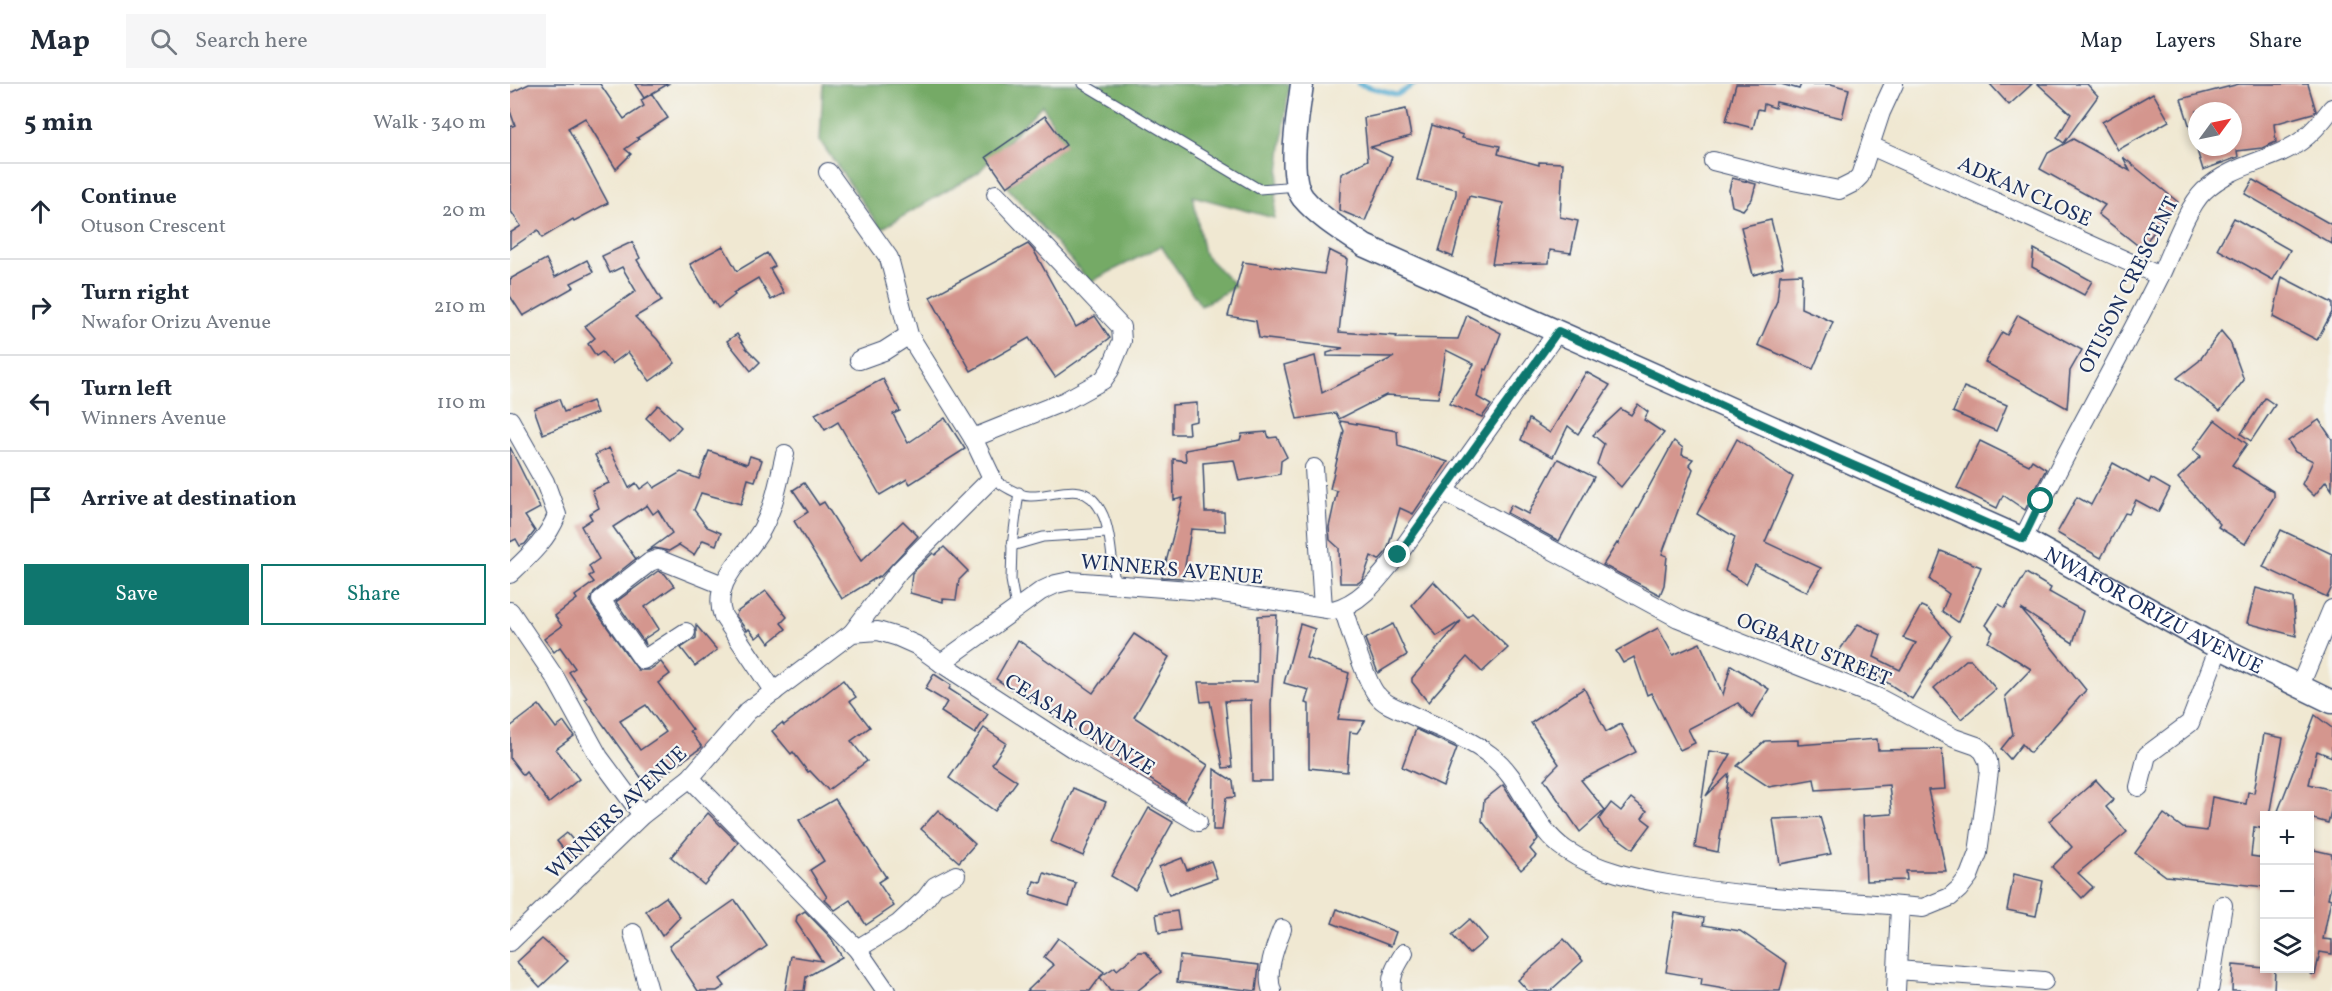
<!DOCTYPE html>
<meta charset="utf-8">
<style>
body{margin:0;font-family:Vollkorn,serif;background:#f6f6f7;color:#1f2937}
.controls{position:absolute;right:18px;bottom:18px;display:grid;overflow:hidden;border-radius:0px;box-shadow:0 3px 9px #0003}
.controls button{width:54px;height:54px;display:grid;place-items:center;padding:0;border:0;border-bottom:2px solid #e0e1e3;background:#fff;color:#1f2937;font:30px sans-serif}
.compass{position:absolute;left:1678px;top:18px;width:54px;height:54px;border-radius:50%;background:#fff;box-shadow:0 3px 9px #0003;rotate:57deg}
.stop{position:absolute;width:18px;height:18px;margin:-14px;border:4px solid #0f766e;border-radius:50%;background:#fff}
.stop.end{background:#0f766e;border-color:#fff;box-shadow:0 2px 6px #0008}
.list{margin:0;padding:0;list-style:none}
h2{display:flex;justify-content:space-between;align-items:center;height:78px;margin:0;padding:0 24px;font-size:26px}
h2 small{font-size:20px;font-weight:400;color:#747a83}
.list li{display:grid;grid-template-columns:39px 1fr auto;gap:18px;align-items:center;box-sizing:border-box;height:96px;padding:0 24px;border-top:2px solid #e0e1e3}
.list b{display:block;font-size:22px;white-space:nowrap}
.list p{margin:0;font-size:20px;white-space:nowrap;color:#747a83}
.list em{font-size:20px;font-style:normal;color:#747a83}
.actions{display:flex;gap:12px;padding:18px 24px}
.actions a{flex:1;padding:14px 0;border:2px solid #0f766e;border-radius:0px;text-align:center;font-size:21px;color:#0f766e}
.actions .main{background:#0f766e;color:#fff}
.icon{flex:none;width:33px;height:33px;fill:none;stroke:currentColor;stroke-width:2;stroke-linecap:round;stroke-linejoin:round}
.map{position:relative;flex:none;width:1822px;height:907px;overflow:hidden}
header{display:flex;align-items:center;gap:36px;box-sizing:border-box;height:84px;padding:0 30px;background:#fff;border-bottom:2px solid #e0e1e3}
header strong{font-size:28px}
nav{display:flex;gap:33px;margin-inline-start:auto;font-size:21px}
.search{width:420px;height:54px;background:#f6f6f7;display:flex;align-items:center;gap:15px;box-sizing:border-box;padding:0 21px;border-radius:0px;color:#747a83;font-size:22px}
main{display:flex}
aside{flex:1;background:#fff}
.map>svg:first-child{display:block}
</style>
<header>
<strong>Map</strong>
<div class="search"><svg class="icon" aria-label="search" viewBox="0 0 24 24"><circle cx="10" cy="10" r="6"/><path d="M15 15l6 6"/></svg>Search here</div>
<nav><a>Map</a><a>Layers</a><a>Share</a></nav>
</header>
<main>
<aside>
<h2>5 min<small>Walk · 340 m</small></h2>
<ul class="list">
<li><svg class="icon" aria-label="ahead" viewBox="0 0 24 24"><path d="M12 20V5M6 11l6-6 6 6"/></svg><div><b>Continue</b><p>Otuson Crescent</p></div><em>20 m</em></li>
<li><svg class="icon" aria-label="right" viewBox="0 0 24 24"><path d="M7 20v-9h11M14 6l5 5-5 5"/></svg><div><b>Turn right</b><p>Nwafor Orizu Avenue</p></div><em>210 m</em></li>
<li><svg class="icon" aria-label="left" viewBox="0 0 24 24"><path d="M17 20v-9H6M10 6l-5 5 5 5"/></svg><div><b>Turn left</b><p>Winners Avenue</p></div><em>110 m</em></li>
<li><svg class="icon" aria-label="arrive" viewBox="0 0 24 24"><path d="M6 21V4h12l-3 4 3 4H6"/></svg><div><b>Arrive at destination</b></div></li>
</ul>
<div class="actions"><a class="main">Save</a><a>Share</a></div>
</aside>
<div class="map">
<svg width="1822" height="907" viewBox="0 0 1822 907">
<rect width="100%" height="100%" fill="#f6f6f2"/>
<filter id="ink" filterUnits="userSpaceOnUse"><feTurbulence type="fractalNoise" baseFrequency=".0167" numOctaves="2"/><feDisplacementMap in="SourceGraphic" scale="12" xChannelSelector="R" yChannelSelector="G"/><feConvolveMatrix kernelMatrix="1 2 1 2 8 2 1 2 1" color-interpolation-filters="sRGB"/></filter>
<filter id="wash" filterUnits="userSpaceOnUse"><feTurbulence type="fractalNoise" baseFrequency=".008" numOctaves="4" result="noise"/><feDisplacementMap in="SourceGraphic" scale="24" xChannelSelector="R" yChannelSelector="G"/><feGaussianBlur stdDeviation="1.35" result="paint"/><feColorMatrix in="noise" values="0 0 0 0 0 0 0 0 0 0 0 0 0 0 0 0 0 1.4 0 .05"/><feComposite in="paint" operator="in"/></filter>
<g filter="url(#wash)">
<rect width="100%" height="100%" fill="#f0e8d2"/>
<path fill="#75aa66" stroke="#486c62" stroke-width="1.5" d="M313,0h466l-15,134 -81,-22 11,58 32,32 -35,20 -40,-60 -71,36 -83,-95 58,-42 -23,-40 -64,68 -97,56 -61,-88z"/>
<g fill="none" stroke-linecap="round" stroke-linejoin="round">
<path stroke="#53abd0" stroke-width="4.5" d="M848,0l39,11 18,-11"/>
</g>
<g id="blocks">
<g fill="#d4968e" fill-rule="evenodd">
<path d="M19,0h71l24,35 20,-13 -3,-6 11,-6 16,24 -31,20 2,1 -14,10 6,5 -15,15 -31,-51 -17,10 40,75 -34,18 -1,-2 -31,19 -4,-8 -28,19v-16l11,-7 -11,-16v-83l5,-2 -5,-14v-18z"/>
<path d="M125,0h33l-24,14z"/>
<path d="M1226,0h45l18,5 2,-5h30l18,5 -7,29 -66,-16 -1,6 -11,-4 -1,6 -5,-1 -5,19 -27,-7z"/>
<path d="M1480,0h42l-23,21z"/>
<path d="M1528,0h49l11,12 -34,47 -7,-5 14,-24z"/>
<path d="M1729,0h69l8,27 -3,2 -39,11 2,18 -14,6 -25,3 1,6 -35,13 -7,-23h37v-36h-36v29h-3l-13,-41z"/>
<path d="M1643,9l16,28 -51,29 -16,-28z"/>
<path d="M896,25l5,27 -40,11 21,10 -27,64 -26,-11 2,-36 27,-14 -4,-42z"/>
<path d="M535,32l21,29 -59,42 -21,-30z"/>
<path d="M922,41l31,10 -1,3 38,8 -2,8 41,11v-3l24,1 -3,54 18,4 -7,32 -21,-3 -1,13 -57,1 11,-61 -34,-7 -16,61 -14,-6 17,-57v-5l-39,-9z"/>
<path d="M1563,55l57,32 -7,-14 55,45 -37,46 -43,-34 7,-9 -65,-36 8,-16z"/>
<path d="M1222,94l24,6 -4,15 -9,11 -11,-4 -3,-16z"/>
<path d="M1743,96l79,45v19l-87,-50z"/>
<path d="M1724,134l56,32 -17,30 -56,-31z"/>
<path d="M1261,136l12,47 -30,8 -12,-48z"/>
<path d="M122,158l8,16 -3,2 25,41 -27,16 22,22 18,24 -25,18 -22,-29 -16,12 -10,-12 -6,4 -8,-12 7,-6 -10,-12 51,-35 -14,-24 -12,6 -8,-17z"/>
<path d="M518,160l6,7 42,76 19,-11 15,22 -55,39 -26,-39 -58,33 -41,-74z"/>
<path d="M213,162l14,25 30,-18 8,13 -5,3 14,24 -13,7 -13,-22 -25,15 2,2 -17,13 -4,-7 -1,2 -23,-39z"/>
<path d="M1524,165l58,32 -8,14 -52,-28z"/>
<path d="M819,166l18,9 -8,73 58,4 -1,2 62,1 9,-24 34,18 -14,37 -2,-1 -8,28 14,8 -9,12 -33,-13 25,-40 -28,-14 -8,48 -52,-3 -47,24 -3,-6 -39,6 -13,-54 31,-9 7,37 72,-36 -67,-1v-3l16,-5 -84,-10 -3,-17 -28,-5 15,-54 81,12z"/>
<path d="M36,175l9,18 32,-17 6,12 -22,11 3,4 -51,29 -13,-20v-17z"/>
<path d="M1292,190l-1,34 32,14 -20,47 -55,-24 19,-44 3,-26z"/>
<path d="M1772,193l50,26v9l-15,28 -44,-23z"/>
<path d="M1508,231l64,35 -12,21 -3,37 -82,-46 17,-30 5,3z"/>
<path d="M1711,247l9,11 14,38 -24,31 -43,-33 22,-17z"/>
<path d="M227,250l9,14 14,14 -9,9 -24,-30z"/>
<path d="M1076,288l24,13 -32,49 -10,-8 -15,31 -32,-17 8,-21 21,14z"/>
<path d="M373,295l17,32 -7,3 15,29 37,-25 20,31 -55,35 -3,-5 -27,16 -42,-73 -13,8 -10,-16z"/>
<path d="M1454,303l43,18 -11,26 -43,-19z"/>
<path d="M1755,314l10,7 -24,36 -10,-7z"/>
<path d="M49,315l5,13 28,-11 5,12 -54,21 -9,-25z"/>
<path d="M687,319v18l-9,2 1,11h-17v-29z"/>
<path d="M1128,320l10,8 -4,8 20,13 -43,54 -24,-23 7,-20 -11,-9 28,-26 10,6z"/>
<path d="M148,321l23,22 -12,13 -23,-22z"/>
<path d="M1705,336l32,24 -15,21 42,27v5l-29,47 -27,-17 2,-3 -42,-46 23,-22 -8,-6z"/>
<path d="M1809,336l13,19v51l-6,-9 -12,15 -12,-12 11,-23 -18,-9 -7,-11z"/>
<path d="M830,337l57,10 1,15 50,16 -35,52 -13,-6 -13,43 -8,9 -8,-4 -8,23 -5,4h-18l-1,-35 -9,-8 -1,-13 8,-36 -7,-2 14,-58z"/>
<path d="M757,348l2,6 8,-1 10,20 -6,4 -1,13 -41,7 -5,-21 -31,3 2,49h19l1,19 -34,-2 -8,49 -21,-1 21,-79 -9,2 -1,-41 13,2 -1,-11 55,-10 2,-6z"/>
<path d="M1227,355l56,38 -28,65 56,26 -14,24 -52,-27 -9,19 -21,-13 10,-34 -38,-23z"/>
<path d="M1164,357l9,7 -1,7 11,4 -4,5 4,5 -31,85 5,2 -3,29 -4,10 -57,-30 14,-22 1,1z"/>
<path d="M1470,357l49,24 3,-5 14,9 -21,41 -22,-15 -6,13 -40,-20z"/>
<path d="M0,363l30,61 -15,8 10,15 -10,13 -5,2 -4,-7 -6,3z"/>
<path d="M99,364l20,40 7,-5 4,6 10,-7 4,6 27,-16 18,7 10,-28 38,13 3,-8 12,4 -7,21 -7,-2 -7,25 -40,-11 -7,17 13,17 14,6 -5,12 -13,-5 -9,15 -15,-10 -10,6 -14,-3 -9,4 26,-19 -14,-23 -5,4 -6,-9 -34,22 23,32 2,-2 -44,35 -4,9 2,5 46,64h11l12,-8 9,12 -12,9 35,47 -3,1 12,16 -55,39 -62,-87 2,-1 -18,-26 6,-4 -15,-21 -6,5 -10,-13 18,-13 -7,-10 22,-17 -2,-3 19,-14 -5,-6 4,-2 -4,-8 10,-7 -18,-33 11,-7 -3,-5 10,-6 -7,-18 17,-7 -14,-28zM136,621l20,27 -26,18 -20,-29z"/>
<path d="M1048,375l36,18 -35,64 -52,-28 4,-8 17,9z"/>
<path d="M1603,379l36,20 2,-5 19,11 -12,23 -22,-12 -7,14 -4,-1 -24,45 -44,-25 20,-36 14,8z"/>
<path d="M294,399l15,22 5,-3 37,59 42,-40 15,15 -38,41 -1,-1 -37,23 -48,-78 14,-9 -15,-22z"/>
<path d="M1771,446l51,24v33l-5,10 -64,-30z"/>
<path d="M434,463l24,24 -9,9 -3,20 -13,-1v3l-33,-9 2,-20 21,-20 2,2z"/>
<path d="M1431,467l40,16 -23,55 -16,-11 7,-17 -19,-14z"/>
<path d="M148,487l7,3 9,12 -29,21 14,22 -15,10 2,6 -30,-43z"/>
<path d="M1516,489l25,15 -2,4 34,19 -10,32 -52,-34 65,81 -56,63 -8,-9 -12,15 -9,-10 12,-15 -8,-38 26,-27 -43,-27 5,-10 -7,-7 13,-21 6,4z"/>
<path d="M923,497l35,36 4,-4 36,35 -26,24 -15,-15 -39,45 -16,-20v-4l49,-57 -24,15 -25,-31z"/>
<path d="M1746,504l37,10 3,38 -49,-13z"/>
<path d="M256,507l21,26 -6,6 5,6 -17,14 -7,-10 -6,5 -7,-9 -2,2 -11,-15 1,-4z"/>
<path d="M1411,522l7,3 23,27 -39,63 -73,-48 19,-27 23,11 -7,22 26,13 16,-27 -13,-5z"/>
<path d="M767,531l-6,89 1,77h-20l-1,-81 -26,1 7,66 -9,1 -13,-67 -9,1 -3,-20h59l1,-66z"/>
<path d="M790,540l15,5 -9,29 43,15 -11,46 27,2 -8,12 -7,-1 -3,40 -38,-4v-64l-4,-1 4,-13 -25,-7z"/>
<path d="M883,540l14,31 -29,18 -13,-34z"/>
<path d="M186,541l21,25 -22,16 -14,-18 15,-10z"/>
<path d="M1148,544l15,27 27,-12 23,52 8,-30 38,24 -17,29 -14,-15 -50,26 7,14 -15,7 -29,-57 -4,2 -13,-38 -11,6 -7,-12z"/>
<path d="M624,550l35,23 -35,60 74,48 -23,37 -189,-123 22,-39 75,53z"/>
<path d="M1456,576h5l25,29 -35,30 -27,-31z"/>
<path d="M424,590l17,11 -2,4 39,25 -13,20 -34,-22 6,-10 -22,-13z"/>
<path d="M333,596l13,17 -6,4 20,26 -19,14 16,20 -39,29 -18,-19 -2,1 -15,-20 -2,2 -19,-23 10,-8 2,2z"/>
<path d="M1074,604l22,44 15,-8 15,28 -55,28 24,30 -25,22 -36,-53 15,-15 -28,-41z"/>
<path d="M29,621l17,23 8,-6 10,14 -18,13 23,30 -30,24 -23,-31 -3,3 -13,-17v-31z"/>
<path d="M1805,631l17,13v29l-15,-6 -8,33 23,6v17l-4,16 -18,-5v-2h-15l-17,-5z"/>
<path d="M474,644l22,15 -14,21 25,17 -22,30 -46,-33z"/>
<path d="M906,645l41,19 -14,38 -41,-19z"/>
<path d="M1754,650l19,4 -14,78h-4v13l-11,-2 -3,29 14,2v29l-99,-11 -31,-23 29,-39 19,14 24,3 5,-34 34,7 2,-12 6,1z"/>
<path d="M1367,655l1,11 64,-1 3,40 -17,1 18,81h-40l1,9 -41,1 -3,-65 29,-2 -3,-29 -73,5 -2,-11 -45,8 -32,-21 28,-25 33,-1v5z"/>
<path d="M1199,667l22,3 -25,42 23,-22 -11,78 -23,-5z"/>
<path d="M704,685l19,12 2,16 -9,1 -4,32h-9z"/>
<path d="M1586,696l18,20 -8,7 21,25 -49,41 15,14 -11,11 -30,-31 20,-20 -23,-26z"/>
<path d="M993,701l35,54 -8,10 6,7 -15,14 -39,-49 2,-21z"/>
<path d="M563,704l33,14 -23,54 -32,-14z"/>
<path d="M1121,714l16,13 -5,7 9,7 -18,24 -29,-21 -5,-9 12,-16 10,8z"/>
<path d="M325,715l51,78 -8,5 16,24 -28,19 -16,-25 -15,10 -11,-11 3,-2 -17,-27 14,-9 -25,-41z"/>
<path d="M639,724l24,14 -38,68 -24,-14z"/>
<path d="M428,726l37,34 -16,18 -38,-33z"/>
<path d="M198,729l30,30 -34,42 -33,-28z"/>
<path d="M1310,733l11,37 -51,10 -7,-45z"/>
<path d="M57,749l15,18 -11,8 -14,-18z"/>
<path d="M1800,765l22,5v27l-4,17 3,1 -8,40 9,1v14l-12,-2 -5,23 -5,-1z"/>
<path d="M672,774l5,12 24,-9 6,17 -48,17 -10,-28z"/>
<path d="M534,789l32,10 -7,23 -39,-12 4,-13 7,2z"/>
<path d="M1504,790l29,7 -7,35 -29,-6z"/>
<path d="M156,813l14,20 -18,19 -16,-25z"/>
<path d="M225,816l32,46 -47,33 5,7 -8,5h-19l-29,-45z"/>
<path d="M827,825l59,23 -5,14 -59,-23z"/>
<path d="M295,827l26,27 11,19 -36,20 -2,14h-19l6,-35 31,5 -26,-39 1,-6z"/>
<path d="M667,827l3,19 -21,3 -3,-19z"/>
<path d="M1165,829l29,5 -1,7 37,6 47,32 -7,28h-44l-35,-6 1,-7 -36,-6z"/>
<path d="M960,835l17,20 -18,15 -17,-19z"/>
<path d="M548,854l46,34 -14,19h-63l27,-26 -10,-8z"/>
<path d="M32,855l26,22 -28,26 -23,-25z"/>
<path d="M1054,855l19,22 -33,30h-22l-10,-11z"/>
<path d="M629,868h7l15,20 -24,19h-27l-10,-14 15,-10 2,3z"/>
<path d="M670,872l79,9 -3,26 -79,-9z"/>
<path d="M1723,881l42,4 -1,22h-42z"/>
</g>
</g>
</g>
<g filter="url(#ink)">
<use href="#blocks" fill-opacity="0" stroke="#3b4b6f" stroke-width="1.5"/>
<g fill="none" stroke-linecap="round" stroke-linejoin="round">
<g stroke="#3b4b6f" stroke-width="11">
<g id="service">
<path d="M573,0l176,105 39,-3"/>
<path d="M482,394c10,7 26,18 38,18 28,1 53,-19 71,15 10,17 11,53 14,73"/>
<path d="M502,462l31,-9 64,-4"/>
<path d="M506,524l-5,-28 1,-34 7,-54"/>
</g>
</g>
<g stroke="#3b4b6f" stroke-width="20">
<g id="minor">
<path d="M1361,62l289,130"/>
<path d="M1203,77l75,19 51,10 14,-7 7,-7 21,-64 13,-28"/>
<path d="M318,88l61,86 20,77 64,103 19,40 -93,93 -47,62"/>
<path d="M349,276l25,-9 25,-16"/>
<path d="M0,336l35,62 12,33c-10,25 -28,41 -47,59"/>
<path d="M463,354l92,-37 38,-21 7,-10 12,-29 -1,-14 -125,-133"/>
<path d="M804,384l9,140"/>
<path d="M1513,455c43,-89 93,-174 137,-263 11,-23 27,-69 44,-85 29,-28 68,-29 97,-50 12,-9 22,-21 31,-33"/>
<path d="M833,524c5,16 24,78 35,88 6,8 18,12 27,16 28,14 60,24 85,43 34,25 41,72 76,95 31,21 71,29 107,35 83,14 166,15 250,23l27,-11 9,-8 10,-13 9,-23 11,-82 -1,-10 -5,-10 -6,-5 -23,-8 -77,-41 -199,-79 -235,-127"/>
<path d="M0,527l46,68 43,78 43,58"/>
<path d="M176,548l-43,28 -42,-60 49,-38 8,-3 65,26"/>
<path d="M431,579l131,85 126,74"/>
<path d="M1789,604l33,-79"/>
<path d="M264,608l-51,-76c-13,-35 24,-59 39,-87 13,-24 17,-50 23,-75"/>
<path d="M180,694l167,171 29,42"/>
<path d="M1629,703l8,-32 43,-32 29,-76"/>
<path d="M123,849l16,58"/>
<path d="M0,858l132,-127 48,-37 58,-67 104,-78 26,-2 20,6 18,8 25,18 100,-72 15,-7 14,-3 146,11 117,18c29,-7 46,-32 65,-55l160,-224"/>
<path d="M347,865l41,-25 28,-26 9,-12 21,-11"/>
<path d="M1387,886l147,11"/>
<path d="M762,907c-7,-18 3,-44 10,-62"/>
<path d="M882,907c-2,-16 4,-25 12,-38"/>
<path d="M1386,907l4,-85"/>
<path d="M1699,907l14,-86"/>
</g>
</g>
<g stroke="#3b4b6f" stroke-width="25">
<g id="tertiary">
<path id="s1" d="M792,0c-3,26 -16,92 1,114 16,19 41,34 62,48l658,293 181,101 128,62"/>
</g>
</g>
<use href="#service" stroke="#fff" stroke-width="9"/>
<use href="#minor" stroke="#fff" stroke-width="18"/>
<use href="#tertiary" stroke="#fff" stroke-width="22"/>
</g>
</g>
<g fill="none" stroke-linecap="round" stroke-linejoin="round" filter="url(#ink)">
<path stroke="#0f766e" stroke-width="8" d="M888,471l160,-224 267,122 198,86 18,-38"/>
</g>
<g text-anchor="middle" stroke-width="4.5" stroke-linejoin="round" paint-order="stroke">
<g font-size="21" fill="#1b2f5e" stroke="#f6f6f2">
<text transform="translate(1515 107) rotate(24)" y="7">ADKAN CLOSE</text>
<text transform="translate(1618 201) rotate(-63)" y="7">OTUSON CRESCENT</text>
<text transform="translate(662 485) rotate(5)" y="7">WINNERS AVENUE</text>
<text dy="7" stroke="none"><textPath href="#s1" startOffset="1064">NWAFOR ORIZU AVENUE</textPath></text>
<text transform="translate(1304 565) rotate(22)" y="7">OGBARU STREET</text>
<text transform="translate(570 640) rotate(32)" y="7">CEASAR ONUNZE</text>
<text transform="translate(106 728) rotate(-43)" y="7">WINNERS AVENUE</text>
</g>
</g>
</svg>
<div class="controls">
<button>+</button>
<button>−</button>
<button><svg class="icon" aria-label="layers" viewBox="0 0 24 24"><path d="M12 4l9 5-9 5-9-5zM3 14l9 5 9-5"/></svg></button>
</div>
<svg class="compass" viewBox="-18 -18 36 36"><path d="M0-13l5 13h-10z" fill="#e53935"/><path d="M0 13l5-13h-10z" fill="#747a83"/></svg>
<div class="stop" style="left:1531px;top:417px"></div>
<div class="stop end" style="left:888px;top:471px"></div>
</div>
</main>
